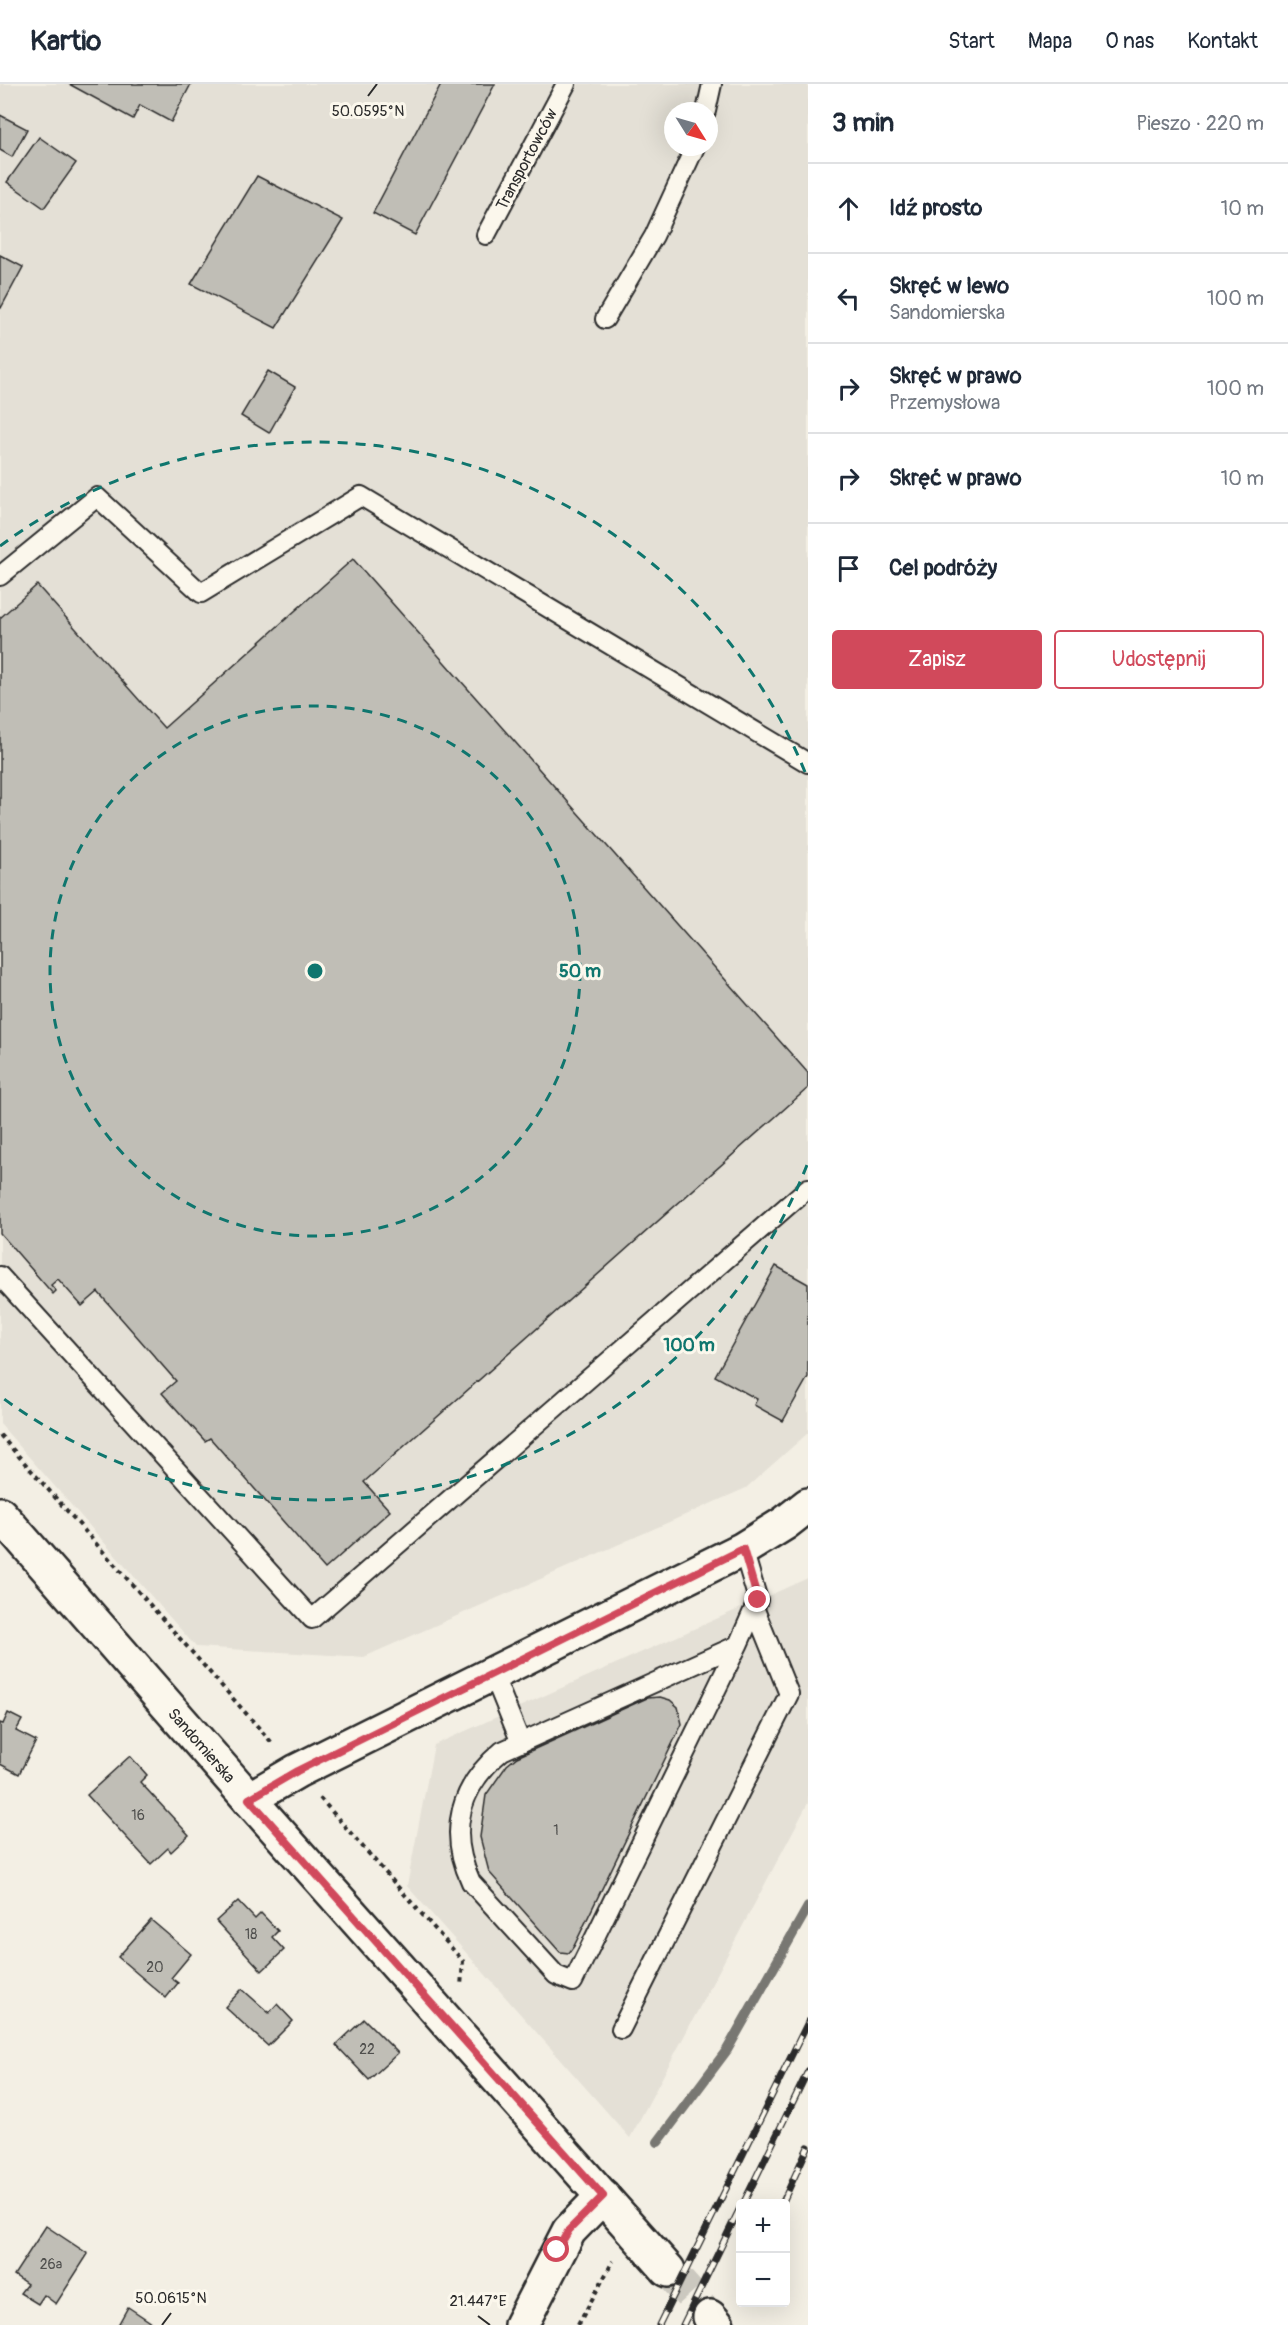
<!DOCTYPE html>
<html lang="pl">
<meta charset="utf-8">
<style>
body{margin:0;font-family:Pangolin,sans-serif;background:#f2f2f3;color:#1f2937}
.controls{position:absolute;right:18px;bottom:18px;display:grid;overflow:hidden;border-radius:6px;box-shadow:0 6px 24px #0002}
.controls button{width:54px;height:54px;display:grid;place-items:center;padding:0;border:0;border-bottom:2px solid #e0e1e3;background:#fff;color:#1f2937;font:30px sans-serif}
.compass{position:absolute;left:664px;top:18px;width:54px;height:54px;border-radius:50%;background:#fff;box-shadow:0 6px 24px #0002;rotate:127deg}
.stop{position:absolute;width:18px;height:18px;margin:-14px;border:4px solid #d1495b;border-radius:50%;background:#fff}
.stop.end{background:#d1495b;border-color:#fff;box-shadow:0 2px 6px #0008}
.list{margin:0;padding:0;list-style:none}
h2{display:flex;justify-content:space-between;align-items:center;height:78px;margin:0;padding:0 24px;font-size:26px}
h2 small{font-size:20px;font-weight:400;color:#747a83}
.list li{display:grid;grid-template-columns:39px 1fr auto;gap:18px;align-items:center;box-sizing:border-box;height:90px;padding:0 24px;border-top:2px solid #e0e1e3}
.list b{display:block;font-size:22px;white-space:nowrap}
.list p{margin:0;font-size:20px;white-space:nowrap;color:#747a83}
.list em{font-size:20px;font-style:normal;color:#747a83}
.actions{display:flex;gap:12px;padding:18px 24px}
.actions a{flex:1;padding:14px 0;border:2px solid #d1495b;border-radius:6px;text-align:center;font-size:21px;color:#d1495b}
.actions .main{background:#d1495b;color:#fff}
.icon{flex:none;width:33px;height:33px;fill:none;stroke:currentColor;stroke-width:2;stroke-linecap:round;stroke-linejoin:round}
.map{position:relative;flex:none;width:808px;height:2241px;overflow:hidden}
header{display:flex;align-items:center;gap:36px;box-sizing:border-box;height:84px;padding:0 30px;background:#fff;border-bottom:2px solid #e0e1e3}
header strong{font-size:28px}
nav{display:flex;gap:33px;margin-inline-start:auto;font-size:21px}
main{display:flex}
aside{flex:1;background:#fff}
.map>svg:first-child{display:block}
</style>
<header>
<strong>Kartio</strong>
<nav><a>Start</a><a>Mapa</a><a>O nas</a><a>Kontakt</a></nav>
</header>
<main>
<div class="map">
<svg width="808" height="2241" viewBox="0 0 808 2241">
<rect width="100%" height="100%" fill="#f3efe4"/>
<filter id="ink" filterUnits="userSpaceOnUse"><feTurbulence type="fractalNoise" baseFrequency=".0167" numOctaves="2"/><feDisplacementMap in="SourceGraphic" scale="12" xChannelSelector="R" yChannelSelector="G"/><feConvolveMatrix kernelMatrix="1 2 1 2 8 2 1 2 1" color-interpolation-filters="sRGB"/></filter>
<g filter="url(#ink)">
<g fill="#e4e0d6" fill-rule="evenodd">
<path d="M0,0h808v1349l-62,55 -382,169 -168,-10 -196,-223zM673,27h36v36h-36z"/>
<path d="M808,1494v225l-178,335 -223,-252 27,-141z"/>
</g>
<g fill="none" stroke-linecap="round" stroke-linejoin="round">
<path stroke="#787772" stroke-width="10" d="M658,2058l69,-92 81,-143"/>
</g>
<g fill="#c0beb6" stroke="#2b2b2b" stroke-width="1.5">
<path d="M69,0h122l-20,38 -31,-17 -7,14z"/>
<path d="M441,0h54l-80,151 -42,-22z"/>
<path d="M0,31l27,14 -15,28 -12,-7z"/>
<path d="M39,53l37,26 -32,45 -37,-26z"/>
<path d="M257,92l86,44 -67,108 -85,-44z"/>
<path d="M0,171l23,12 -22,41 -1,-1z"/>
<path d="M268,287l27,16 -26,46 -28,-17z"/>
<path d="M353,475l455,514v15l-444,394 26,29 -65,58 -115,-131 -5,3 -43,-48 14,-12 -78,-89 -16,14 -24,-27 -7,6 5,6 -3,3 -53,-61v-615l37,-33 127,143z"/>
<path d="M776,1182l32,18v93l-25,44 -29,-16 3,-6 -42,-23z"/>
<path d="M660,1613l10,3 8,7 4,17 -108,222 -5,7 -9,-1 -71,-80 -9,-35 6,-42 21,-30 10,-8 130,-59z"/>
<path d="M8,1629l14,7 -6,11 20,10 -17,33 -19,-10v-41l3,1z"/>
<path d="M130,1672l17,19 -7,7 49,53 -18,17 -3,-4 -17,16 -64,-69z"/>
<path d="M238,1817l17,18 6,-6 17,18 -6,6 12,13 -22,21 -46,-50z"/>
<path d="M151,1836l40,34 -20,24 7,5 -12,15 -48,-41z"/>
<path d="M242,1905l27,24 8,-9 16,17 -25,25 -43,-39z"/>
<path d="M364,1935l34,34 -29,27 -33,-35z"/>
<path d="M46,2142l42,28 -32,50 -12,-9 -6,9 -18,-11 7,-9 -13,-9z"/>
<path d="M128,2223l27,18h-37z"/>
</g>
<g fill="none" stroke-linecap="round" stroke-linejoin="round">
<path stroke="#cbc8bf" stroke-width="33" stroke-dasharray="33 16" stroke-linecap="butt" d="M668,2186l42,47"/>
<g stroke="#2b2b2b" stroke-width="22">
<g id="lane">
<path d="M706,27l6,-27"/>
<path d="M486,151l80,-151"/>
<path d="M605,235l49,-83 41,-89"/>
<path d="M0,492l97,-79 104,96 160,-97 447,267"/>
<path d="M0,1192l312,343 496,-431"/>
<path d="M738,1561l-236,106c-42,35 -55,80 -31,131l85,93 17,7 165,-337 20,-45 -15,-51"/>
<path d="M493,1590l28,69"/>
<path d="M621,1945l168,-335 -34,-84"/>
</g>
</g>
<g stroke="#2b2b2b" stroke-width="38">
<path id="street" d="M521,2241l48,-94 34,-35"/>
</g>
<g stroke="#2b2b2b" stroke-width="38">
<g id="secondary">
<path d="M0,1430l249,285 419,471"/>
<path d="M249,1715l48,-28 446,-222 42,-26 23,-18"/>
<path d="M710,2233l7,8"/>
</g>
</g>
<g stroke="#2b2b2b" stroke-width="4" stroke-dasharray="4.5 4.5" stroke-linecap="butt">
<path d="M0,1351l274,310"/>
<path d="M320,1714l143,163 -2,25"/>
<path d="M578,2241l35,-64"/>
</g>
<use href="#lane" stroke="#fbf7ec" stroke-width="18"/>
<use href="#street" stroke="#fbf7ec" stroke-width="33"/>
<use href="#secondary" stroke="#fbf7ec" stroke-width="33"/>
<g stroke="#2b2b2b" stroke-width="7">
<g id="rail">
<path d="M743,2120l65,-133"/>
<path d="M782,2120l26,-57"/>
<path d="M659,2241l149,-303"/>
<path d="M683,2241l57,-117"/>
</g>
</g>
<use href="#rail" stroke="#fbf7ec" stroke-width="4.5" stroke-dasharray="14" stroke-linecap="butt"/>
</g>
</g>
<g fill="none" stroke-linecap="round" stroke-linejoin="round" filter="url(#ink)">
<path stroke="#d1495b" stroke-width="8" d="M557,2166l12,-20 34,-34 -354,-397 48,-28 446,-222 15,51"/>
</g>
<path fill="none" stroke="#2b2b2b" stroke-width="2" d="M368,12l9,-12M478,2232l12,9M162,2241l9,-12"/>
<g fill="none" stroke="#0f766e" stroke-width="3" stroke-dasharray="10 8">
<circle cx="315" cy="887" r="265"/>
<path d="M807 1081A529 529 0 0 1 0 1312M0 462A529 529 0 0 1 807 693"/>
</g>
<g text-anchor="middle" stroke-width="6" stroke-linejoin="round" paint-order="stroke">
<g font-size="14" fill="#50504e">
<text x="138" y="1736">16</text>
<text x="556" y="1751">1</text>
<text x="251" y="1855">18</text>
<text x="155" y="1888">20</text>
<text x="367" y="1970">22</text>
<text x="51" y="2185">26a</text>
</g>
<g font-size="16" fill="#2b2b2b" stroke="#fbf7ec">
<text transform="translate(526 75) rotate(-62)" y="6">Transportowców</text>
<text transform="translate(202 1661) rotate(49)" y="6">Sandomierska</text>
</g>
</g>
<g font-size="15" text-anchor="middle" fill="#2b2b2b" stroke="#fbf7ec" stroke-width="6" stroke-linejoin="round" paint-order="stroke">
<text x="368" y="32">50.0595°N</text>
<text x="171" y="2219">50.0615°N</text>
<text x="478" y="2222">21.447°E</text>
</g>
<circle cx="315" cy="887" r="9" fill="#0f766e" stroke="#fbf7ec" stroke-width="3"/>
<g font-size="18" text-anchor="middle" font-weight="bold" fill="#0f766e" stroke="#fbf7ec" stroke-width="6" stroke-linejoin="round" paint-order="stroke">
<text x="580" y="893">50 m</text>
<text x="689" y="1267">100 m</text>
</g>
</svg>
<div class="controls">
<button>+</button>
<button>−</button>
</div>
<svg class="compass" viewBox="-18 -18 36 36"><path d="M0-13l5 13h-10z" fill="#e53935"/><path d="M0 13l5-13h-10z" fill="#747a83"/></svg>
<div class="stop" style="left:557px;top:2166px"></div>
<div class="stop end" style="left:758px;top:1516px"></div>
</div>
<aside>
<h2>3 min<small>Pieszo · 220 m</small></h2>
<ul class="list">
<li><svg class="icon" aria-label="ahead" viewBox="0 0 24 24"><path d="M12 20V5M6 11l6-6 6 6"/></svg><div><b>Idź prosto</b></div><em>10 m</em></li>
<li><svg class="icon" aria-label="left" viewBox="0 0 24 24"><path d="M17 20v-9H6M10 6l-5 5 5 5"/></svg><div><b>Skręć w lewo</b><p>Sandomierska</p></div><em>100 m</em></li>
<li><svg class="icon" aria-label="right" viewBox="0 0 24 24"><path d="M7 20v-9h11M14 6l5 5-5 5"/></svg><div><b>Skręć w prawo</b><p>Przemysłowa</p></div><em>100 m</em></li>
<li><svg class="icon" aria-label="right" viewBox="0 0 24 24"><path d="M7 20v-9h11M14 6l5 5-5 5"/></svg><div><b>Skręć w prawo</b></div><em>10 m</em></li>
<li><svg class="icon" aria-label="arrive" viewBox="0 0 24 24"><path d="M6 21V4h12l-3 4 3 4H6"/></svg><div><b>Cel podróży</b></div></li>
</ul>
<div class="actions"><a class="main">Zapisz</a><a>Udostępnij</a></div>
</aside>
</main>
